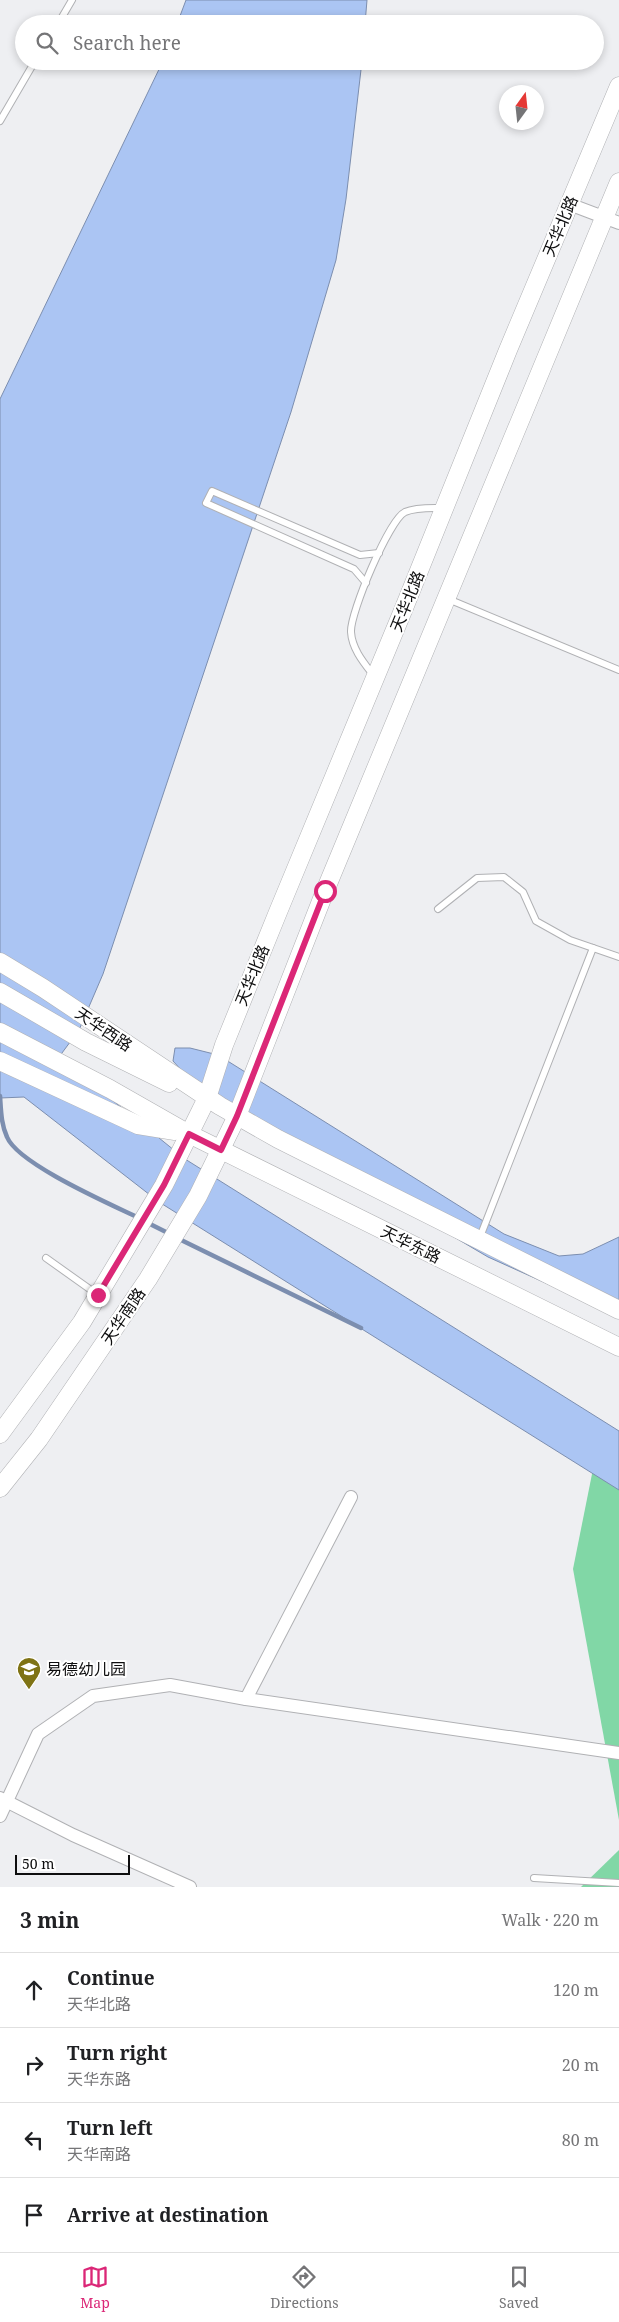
<!DOCTYPE html>
<meta charset="utf-8">
<style>
body{margin:0;font-family:"Noto Serif","Noto Sans SC",serif;background:#f2f2f2;color:#202124}
.compass{position:absolute;left:499px;top:85px;width:45px;height:45px;border-radius:50%;background:#fff;box-shadow:0 2px 8px #0003;rotate:15deg}
.scale{position:absolute;left:15px;bottom:12px;width:115px;box-sizing:border-box;padding-left:5px;border:2px solid #0e0e0f;border-top:0;font-size:14px;line-height:18px;white-space:nowrap;color:#0e0e0f;-webkit-text-stroke:4px #fff;paint-order:stroke}
.stop{position:absolute;width:15px;height:15px;margin:-11px;border:4px solid #db2777;border-radius:50%;background:#fff}
.stop.end{background:#db2777;border-color:#fff;box-shadow:0 1px 5px #0008}
.list{margin:0;padding:0;list-style:none}
h2{display:flex;justify-content:space-between;align-items:center;height:65px;margin:0;padding:0 20px;font-size:21px}
h2 small{font-size:16px;font-weight:400;color:#757577}
.list li{display:grid;grid-template-columns:32px 1fr auto;gap:15px;align-items:center;box-sizing:border-box;height:75px;padding:0 20px;border-top:1px solid #e0e0e0}
.list b{display:block;font-size:19px;white-space:nowrap}
.list p{margin:0;font-size:16px;white-space:nowrap;color:#757577}
.list em{font-size:16px;font-style:normal;color:#757577}
.icon{flex:none;width:28px;height:28px;fill:none;stroke:currentColor;stroke-width:2;stroke-linecap:round;stroke-linejoin:round}
.map{position:relative;flex:none;width:619px;height:1887px;overflow:hidden}
.search{position:absolute;background:#fff;box-shadow:0 2px 8px #0003;left:15px;right:15px;top:15px;height:55px;display:flex;align-items:center;gap:12px;box-sizing:border-box;padding:0 18px;border-radius:28px;color:#757577;font-size:19px}
.sheet{height:365px;background:#fff}
nav{display:flex;justify-content:space-around;align-items:center;box-sizing:border-box;height:70px;border-top:1px solid #e0e0e0;background:#fff;font-size:14px;color:#757577}
nav a{display:grid;justify-items:center;gap:2px}
nav .on{color:#db2777}
.map>svg:first-child{display:block}
</style>
<div class="map">
<svg width="619" height="1887" viewBox="0 0 619 1887">
<rect width="100%" height="100%" fill="#eeeff2"/>
<g fill="#81d7a6">
<path d="M594,1464l25,12v344l-46,-251z"/>
<path d="M619,1850v37h-38z"/>
</g>
<g fill="#abc5f3" stroke="#7c8eaf">
<path d="M186,0h181l-2,24h-188z"/>
<path d="M163,61h199l-16,138 -10,61 -45,152 -188,562 -24,56 -20,27 126,102 434,272v59l-460,-288 -135,-105 -24,1v-699z"/>
<path d="M175,1048h15l28,7 286,179 55,22 24,-2 36,-17v79l-131,-59 -295,-174 -20,-22z"/>
</g>
<g fill="none" stroke-linecap="round" stroke-linejoin="round">
<g stroke="#7c8eaf" stroke-width="4.5">
<path d="M0,1096c1,14 1,28 7,41 11,27 103,67 132,81"/>
<path d="M146,1222l24,12"/>
<path d="M177,1238l184,90"/>
</g>
<g stroke="#b0b1b4" stroke-width="8">
<g id="service">
<path d="M58,24l14,-24"/>
<path d="M0,121l35,-60"/>
<path d="M366,583l-12,-14 -148,-66 6,-12 148,64 19,-2"/>
<path d="M448,599l171,71"/>
<path d="M374,676c-10,-13 -22,-27 -23,-44 -1,-19 38,-112 54,-120 11,-5 27,-4 38,-4"/>
<path d="M438,909l39,-31 27,-1 19,15 13,29 34,19 49,17"/>
<path d="M480,1237l113,-289"/>
<path d="M46,1258l52,37"/>
<path d="M534,1878l85,5"/>
</g>
</g>
<g stroke="#b0b1b4" stroke-width="14">
<g id="minor">
<path d="M569,204l50,19"/>
<path d="M246,1699l105,-202"/>
<path d="M0,1798l73,37 117,52"/>
<path d="M0,1816l38,-82 55,-38 77,-11 76,14 373,54"/>
</g>
</g>
<g stroke="#b0b1b4" stroke-width="19">
<g id="secondary">
<path d="M0,962l43,26 177,118 58,33 341,171"/>
<path d="M0,992l86,50 83,41"/>
<path d="M0,1032l110,57 79,45 430,213"/>
<path d="M0,1061l138,64 37,6"/>
<path d="M0,1434l82,-112 82,-137 43,-87 17,-53 54,-133 126,-304 104,-258 111,-264"/>
<path d="M0,1488l39,-49 109,-160 50,-83 39,-80 88,-225 294,-709"/>
</g>
</g>
<use href="#service" stroke="#fff" stroke-width="6"/>
<use href="#minor" stroke="#fff" stroke-width="12"/>
<use href="#secondary" stroke="#fff" stroke-width="18"/>
</g>
<g fill="none" stroke-linecap="round" stroke-linejoin="round">
<path stroke="#db2777" stroke-width="6" d="M98,1295l66,-110 25,-51 32,16 16,-34 88,-225"/>
</g>
<defs>
<g id="school-pin" transform="scale(1.25)"><path d="M0 17L-7.5 6A9.5 9.5 0 1 1 7.5 6Z" fill="#7f7315" stroke="#fff"/><path d="M0-5L7-2L0 1L-7-2ZM-4 1L0 2.5L4 1V4Q0 6-4 4Z" fill="#fff"/></g>
</defs>
<g fill-rule="evenodd">
<use href="#school-pin" x="29" y="1669"/>
</g>
<g text-anchor="middle" stroke-width="4" stroke-linejoin="round" paint-order="stroke">
<g font-size="16" fill="#0e0e0f" stroke="#fff">
<text transform="translate(560 226) rotate(-67)" y="6">天华北路</text>
<text transform="translate(407 601) rotate(-68)" y="6">天华北路</text>
<text transform="translate(252 975) rotate(-68)" y="6">天华北路</text>
<text transform="translate(104 1029) rotate(34)" y="6">天华西路</text>
<text transform="translate(411 1244) rotate(26)" y="6">天华东路</text>
<text transform="translate(123 1316) rotate(-56)" y="6">天华南路</text>
</g>
<g font-size="16" fill="#0e0e0f" stroke="#fff" text-anchor="start">
<text x="46" y="1675">易德幼儿园</text>
</g>
</g>
</svg>
<svg class="compass" viewBox="-18 -18 36 36"><path d="M0-13l5 13h-10z" fill="#e53935"/><path d="M0 13l5-13h-10z" fill="#757577"/></svg>
<div class="scale">50 m</div>
<div class="stop" style="left:325px;top:891px"></div>
<div class="stop end" style="left:98px;top:1295px"></div>
<div class="search"><svg class="icon" aria-label="search" viewBox="0 0 24 24"><circle cx="10" cy="10" r="6"/><path d="M15 15l6 6"/></svg>Search here</div>
</div>
<section class="sheet">
<h2>3 min<small>Walk · 220 m</small></h2>
<ul class="list">
<li><svg class="icon" aria-label="ahead" viewBox="0 0 24 24"><path d="M12 20V5M6 11l6-6 6 6"/></svg><div><b>Continue</b><p>天华北路</p></div><em>120 m</em></li>
<li><svg class="icon" aria-label="right" viewBox="0 0 24 24"><path d="M7 20v-9h11M14 6l5 5-5 5"/></svg><div><b>Turn right</b><p>天华东路</p></div><em>20 m</em></li>
<li><svg class="icon" aria-label="left" viewBox="0 0 24 24"><path d="M17 20v-9H6M10 6l-5 5 5 5"/></svg><div><b>Turn left</b><p>天华南路</p></div><em>80 m</em></li>
<li><svg class="icon" aria-label="arrive" viewBox="0 0 24 24"><path d="M6 21V4h12l-3 4 3 4H6"/></svg><div><b>Arrive at destination</b></div></li>
</ul>
</section>
<nav>
<a class="on"><svg class="icon" aria-label="map" viewBox="0 0 24 24"><path d="M3 6l6-2 6 2 6-2v14l-6 2-6-2-6 2zM9 4v14M15 6v14"/></svg>Map</a>
<a><svg class="icon" aria-label="directions" viewBox="0 0 24 24"><path d="M12 3l9 9-9 9-9-9zM9 14v-3h6M13 9l2 2-2 2"/></svg>Directions</a>
<a><svg class="icon" aria-label="saved" viewBox="0 0 24 24"><path d="M7 4h10v16l-5-4-5 4z"/></svg>Saved</a>
</nav>
